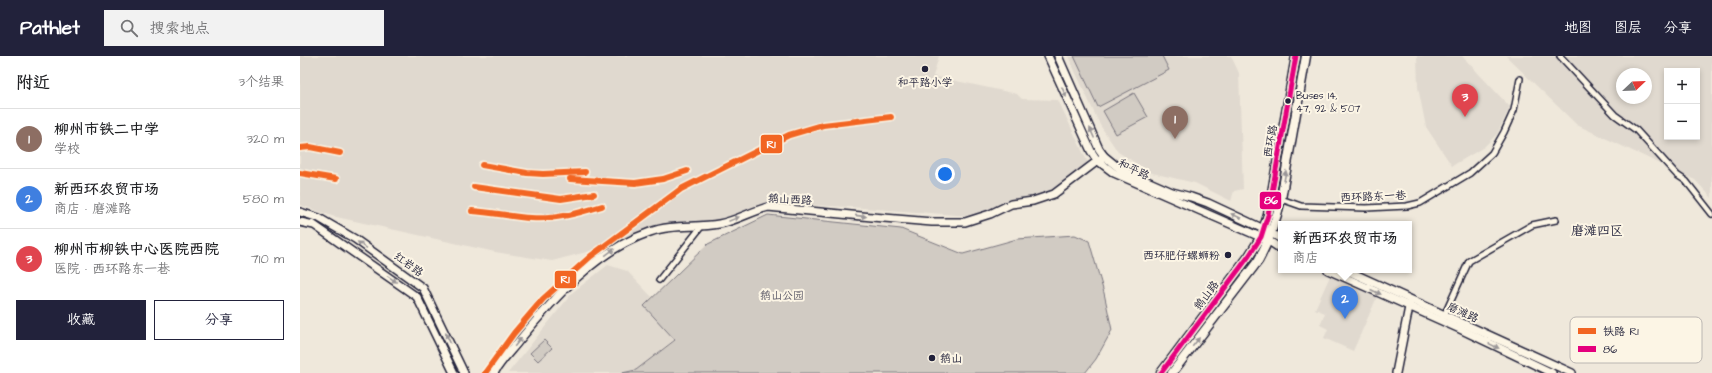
<!DOCTYPE html>
<html lang="zh">
<meta charset="utf-8">
<style>
body{margin:0;font-family:"Architects Daughter","LXGW WenKai TC",sans-serif;background:#f2f2f2;color:#202124}
.controls{position:absolute;right:12px;top:12px;display:grid;overflow:hidden;border-radius:0px;box-shadow:0 2px 6px #0003}
.controls button{width:36px;height:36px;display:grid;place-items:center;padding:0;border:0;border-bottom:1px solid #e0e0e0;background:#fff;color:#202124;font:20px sans-serif}
.compass{position:absolute;left:1316px;top:12px;width:36px;height:36px;border-radius:50%;background:#fff;box-shadow:0 2px 6px #0003;rotate:67deg}
.you{position:absolute;left:645px;top:118px;width:14px;height:14px;margin:-10px;border:3px solid #fff;border-radius:50%;background:#1a73e8;box-shadow:0 0 0 6px #1a73e833}
.badge{display:grid;place-items:center;width:26px;height:26px;border-radius:50%;background:#22223b;color:#fff;font-size:13px;font-weight:700}
.pin{position:absolute;translate:-50% -33px;filter:drop-shadow(0 1px 2px #0008)}
.pin::after{content:'';position:absolute;top:21px;width:14px;height:12px;background:inherit;clip-path:polygon(0 0,100% 0,50% 100%)}
.popup{position:absolute;left:978px;top:165px;width:134px;height:52px;box-sizing:border-box;display:grid;place-content:center;border-radius:0px;background:#fff;filter:drop-shadow(0 1px 3px #0005);font-size:13px;white-space:nowrap;color:#757577}
.popup b{font-size:15px;color:#202124}
.popup::after{content:'';position:absolute;left:50%;top:100%;margin-left:-8px;border:8px solid transparent;border-top-color:#fff}
.list{margin:0;padding:0;list-style:none}
h2{display:flex;justify-content:space-between;align-items:center;height:52px;margin:0;padding:0 16px;font-size:17px}
h2 small{font-size:13px;font-weight:400;color:#757577}
.list li{display:grid;grid-template-columns:26px 1fr auto;gap:12px;align-items:center;box-sizing:border-box;height:60px;padding:0 16px;border-top:1px solid #e0e0e0}
.list b{display:block;font-size:15px;white-space:nowrap}
.list p{margin:0;font-size:13px;white-space:nowrap;color:#757577}
.list em{font-size:13px;font-style:normal;color:#757577}
.actions{display:flex;gap:8px;padding:12px 16px}
.actions a{flex:1;padding:9px 0;border:1px solid #22223b;border-radius:0px;text-align:center;font-size:14px;color:#22223b}
.actions .main{background:#22223b;color:#fff}
.icon{flex:none;width:22px;height:22px;fill:none;stroke:currentColor;stroke-width:2;stroke-linecap:round;stroke-linejoin:round}
.map{position:relative;flex:none;width:1412px;height:317px;overflow:hidden}
header{display:flex;align-items:center;gap:24px;box-sizing:border-box;height:56px;padding:0 20px;background:#22223b;color:#fff}
header strong{font-size:19px}
nav{display:flex;gap:22px;margin-inline-start:auto;font-size:14px}
.search{width:280px;height:36px;background:#f2f2f2;display:flex;align-items:center;gap:10px;box-sizing:border-box;padding:0 14px;border-radius:0px;color:#757577;font-size:15px}
main{display:flex}
aside{flex:1;background:#fff}
.map>svg:first-child{display:block}
</style>
<header>
<strong>Pathlet</strong>
<div class="search"><svg class="icon" aria-label="search" viewBox="0 0 24 24"><circle cx="10" cy="10" r="6"/><path d="M15 15l6 6"/></svg>搜索地点</div>
<nav><a>地图</a><a>图层</a><a>分享</a></nav>
</header>
<main>
<aside>
<h2>附近<small>3个结果</small></h2>
<ul class="list">
<li><span class="badge" style="background:#8d6e63">1</span><div><b>柳州市铁二中学</b><p>学校</p></div><em>320 m</em></li>
<li><span class="badge" style="background:#3f7fe0">2</span><div><b>新西环农贸市场</b><p>商店 · 磨滩路</p></div><em>580 m</em></li>
<li><span class="badge" style="background:#e0444e">3</span><div><b>柳州市柳铁中心医院西院</b><p>医院 · 西环路东一巷</p></div><em>710 m</em></li>
</ul>
<div class="actions"><a class="main">收藏</a><a>分享</a></div>
</aside>
<div class="map">
<svg width="1412" height="317" viewBox="0 0 1412 317">
<rect width="100%" height="100%" fill="#efe8db"/>
<filter id="ink" filterUnits="userSpaceOnUse"><feTurbulence type="fractalNoise" baseFrequency=".025" numOctaves="2"/><feDisplacementMap in="SourceGraphic" scale="8" xChannelSelector="R" yChannelSelector="G"/><feConvolveMatrix kernelMatrix="1 2 1 2 8 2 1 2 1" color-interpolation-filters="sRGB"/></filter>
<g filter="url(#ink)">
<g fill="#e0d9cf" fill-rule="evenodd">
<path d="M0,0h639l-6,20 84,18 5,5 36,1 30,63 -34,27 -47,12 -37,14 -120,-9 -85,-4 -11,3 -18,9 -23,6 -27,1 -39,7 -16,6 -22,14 -15,1 -42,11 -57,-9 -163,-36 -32,-11z"/>
<path d="M768,0h163l8,17 4,116 -9,2 -3,10 -36,-18 -43,-10 -34,-21 -18,-27z"/>
<path d="M1117,0h45l48,51 -13,27 -13,13 -32,19 -26,-39 -8,-40z"/>
<path d="M1206,0h206v142l-17,-18 -118,-55zM1367,15h30v66h-30zM1322,18h24v24h-24z"/>
<path d="M308,209l19,6 25,26 -8,9 31,33 -39,31 -14,3h-114l65,-81z"/>
<path d="M1030,220l47,21 -24,54 -29,-13 4,-9 -8,-4 5,-12 -10,-4z"/>
</g>
<g fill="#d1cbc3" stroke="#7a767f">
<path d="M774,0h88l7,14 -71,37z"/>
<path d="M834,37l14,24 -32,17 -13,-23z"/>
<path d="M468,159l133,14 62,25 54,-15 58,-4 14,6 15,52 8,37 -16,29 -11,14h-463l14,-3 39,-30 -31,-34 64,-62z"/>
<path d="M244,284l8,8 -14,13 -8,-8z"/>
</g>
<g fill="none" stroke-linecap="round" stroke-linejoin="round">
<g stroke="#22223b" stroke-width="8">
<g id="minor">
<path d="M1260,0l55,59 21,15 41,45 9,6 26,33"/>
<path d="M981,143l20,7 65,2 41,-2 13,-3 50,-30 22,-20 12,-21 10,-22 6,-31"/>
<path d="M359,224l42,-53"/>
<path d="M1144,260l25,-55 63,-36 24,-5"/>
</g>
</g>
<g stroke="#22223b" stroke-width="10">
<g id="tertiary">
<path d="M971,177l10,6"/>
<path d="M969,185l12,8"/>
<path d="M1028,214l132,59 92,44"/>
<path d="M1046,214l226,103"/>
<path d="M194,317c6,-11 16,-21 24,-31 36,-44 77,-91 132,-110 21,-8 47,-4 69,-8 17,-3 33,-13 49,-17l104,10 60,5h33l25,-8 21,-10 22,-3 21,-7 50,-38"/>
<path d="M1096,317l14,-71"/>
</g>
</g>
<g stroke="#22223b" stroke-width="10">
<g id="secondary">
<path d="M748,0l43,95 6,9 17,13 151,66"/>
<path d="M758,0l41,93 5,7 16,13 52,23 19,5 17,6 60,28"/>
<path d="M0,156l19,6 36,21 68,49 41,85"/>
<path d="M0,166l14,3 103,72 37,76"/>
</g>
</g>
<g stroke="#22223b" stroke-width="11">
<g id="primary">
<path d="M861,317l88,-117 12,-19 7,-22 28,-159"/>
<path d="M872,317l86,-112c11,-20 18,-40 23,-62l25,-143"/>
</g>
</g>
<use href="#minor" stroke="#fcf5e5" stroke-width="5"/>
<use href="#tertiary" stroke="#fcf5e5" stroke-width="7"/>
<use href="#secondary" stroke="#fcf5e5" stroke-width="7"/>
<use href="#primary" stroke="#fcf5e5" stroke-width="8"/>
<g stroke="#fcf5e5" stroke-width="8">
<path id="bus-1" d="M861,317l88,-117 12,-19 7,-22 28,-159"/>
</g>
<use href="#bus-1" stroke="#e5007d" stroke-width="5"/>
<g stroke="#fcf5e5" stroke-width="9">
<g id="rail-1">
<path d="M0,92l10,-1 30,6"/>
<path d="M182,109l45,8 16,1 42,-2"/>
<path d="M0,117l36,6"/>
<path d="M270,123l65,4 28,-4 24,-8"/>
<path d="M174,131l87,12 33,-5"/>
<path d="M172,155c20,1 40,6 59,7 24,2 48,-5 71,-12"/>
<path d="M185,317l29,-40 29,-34 48,-43 90,-67 108,-54 34,-10 68,-8"/>
</g>
</g>
<use href="#rail-1" stroke="#f26522" stroke-width="6"/>
</g>
<defs><path id="oneway-solid" d="M-6-.8H1V-3.2L6.5 0L1 3.2V.8H-6Z"/></defs>
<g fill="#9a9698">
<use href="#oneway-solid" transform="translate(764 36) rotate(66)"/>
<use href="#oneway-solid" transform="translate(792 77) rotate(-114)"/>
<use href="#oneway-solid" transform="translate(985 120) rotate(-80)"/>
<use href="#oneway-solid" transform="translate(561 160) rotate(6)"/>
<use href="#oneway-solid" transform="translate(936 160) rotate(-156)"/>
<use href="#oneway-solid" transform="translate(434 163) rotate(-22)"/>
<use href="#oneway-solid" transform="translate(62 189) rotate(-146)"/>
<use href="#oneway-solid" transform="translate(310 196) rotate(-36)"/>
<use href="#oneway-solid" transform="translate(92 223) rotate(35)"/>
<use href="#oneway-solid" transform="translate(1076 236) rotate(24)"/>
<use href="#oneway-solid" transform="translate(148 282) rotate(-115)"/>
<use href="#oneway-solid" transform="translate(218 286) rotate(-51)"/>
<use href="#oneway-solid" transform="translate(896 286) rotate(-52)"/>
<use href="#oneway-solid" transform="translate(1194 290) rotate(26)"/>
</g>
</g>
<g fill="#22223b" stroke="#fcf5e5" stroke-width="1.5">
<circle cx="625" cy="13" r="4"/>
<circle cx="988" cy="45" r="3.5"/>
<circle cx="928" cy="199" r="4"/>
<circle cx="632" cy="302" r="4"/>
</g>
<g text-anchor="middle" stroke-width="4" stroke-linejoin="round" paint-order="stroke">
<g font-size="10" fill="#22223b" stroke="#fcf5e5" text-anchor="start">
<text x="996" y="43">Buses 14,<tspan x="996" dy="13">47, 92 &amp; 507</tspan></text>
</g>
<g font-size="11" fill="#22223b" stroke="#fcf5e5">
<text x="625" y="30">和平路小学</text>
<text x="920" y="203" text-anchor="end">西环肥仔螺蛳粉</text>
<text x="640" y="306" text-anchor="start">鹅山</text>
</g>
<g font-size="11" fill="#22223b" stroke="#fcf5e5">
<text transform="translate(970 85) rotate(-80)" y="4">西环路</text>
<text transform="translate(834 113) rotate(26)" y="4">和平路</text>
<text transform="translate(1073 140) rotate(-2)" y="4">西环路东一巷</text>
<text transform="translate(490 143) rotate(3)" y="4">鹅山西路</text>
<text transform="translate(109 208) rotate(36)" y="4">红岩路</text>
<text transform="translate(906 239) rotate(-53)" y="4">鹅山路</text>
<text transform="translate(1163 256) rotate(24)" y="4">磨滩路</text>
</g>
<g font-size="11" fill="#575564" stroke="#fcf5e5">
<text x="482" y="243">鹅山公园</text>
</g>
<g font-size="13" fill="#22223b" stroke="#fcf5e5">
<text x="1297" y="179">磨滩四区</text>
</g>
</g>
<rect x="1270" y="261" width="132" height="46" rx="6" fill="#fcf5e5" stroke="#bbb6b2" stroke-width="1"/>
<rect x="1278" y="272" width="18" height="6" fill="#f26522"/>
<rect x="1278" y="290" width="18" height="6" fill="#e5007d"/>
<g font-size="11" fill="#22223b">
<text x="1303" y="279">铁路 R1</text>
<text x="1303" y="297">86</text>
</g>
<g stroke="#fcf5e5" stroke-width="1.5">
<rect x="460" y="78" width="23" height="20" rx="4" fill="#f26522"/>
<rect x="959" y="135" width="23" height="19" rx="4" fill="#e5007d"/>
<rect x="254" y="214" width="23" height="19" rx="4" fill="#f26522"/>
</g>
<g font-size="11" text-anchor="middle" font-weight="bold" fill="#fff">
<text x="471" y="92">R1</text>
<text x="971" y="148">86</text>
<text x="265" y="227">R1</text>
</g>
</svg>
<div class="controls">
<button>+</button>
<button>−</button>
</div>
<svg class="compass" viewBox="-18 -18 36 36"><path d="M0-13l5 13h-10z" fill="#e53935"/><path d="M0 13l5-13h-10z" fill="#757577"/></svg>
<div class="you"></div>
<div class="pin badge" style="left:875px;top:83px;background:#8d6e63">1</div>
<div class="pin badge" style="left:1045px;top:263px;background:#3f7fe0">2</div>
<div class="popup"><b>新西环农贸市场</b>商店</div>
<div class="pin badge" style="left:1165px;top:61px;background:#e0444e">3</div>
</div>
</main>
